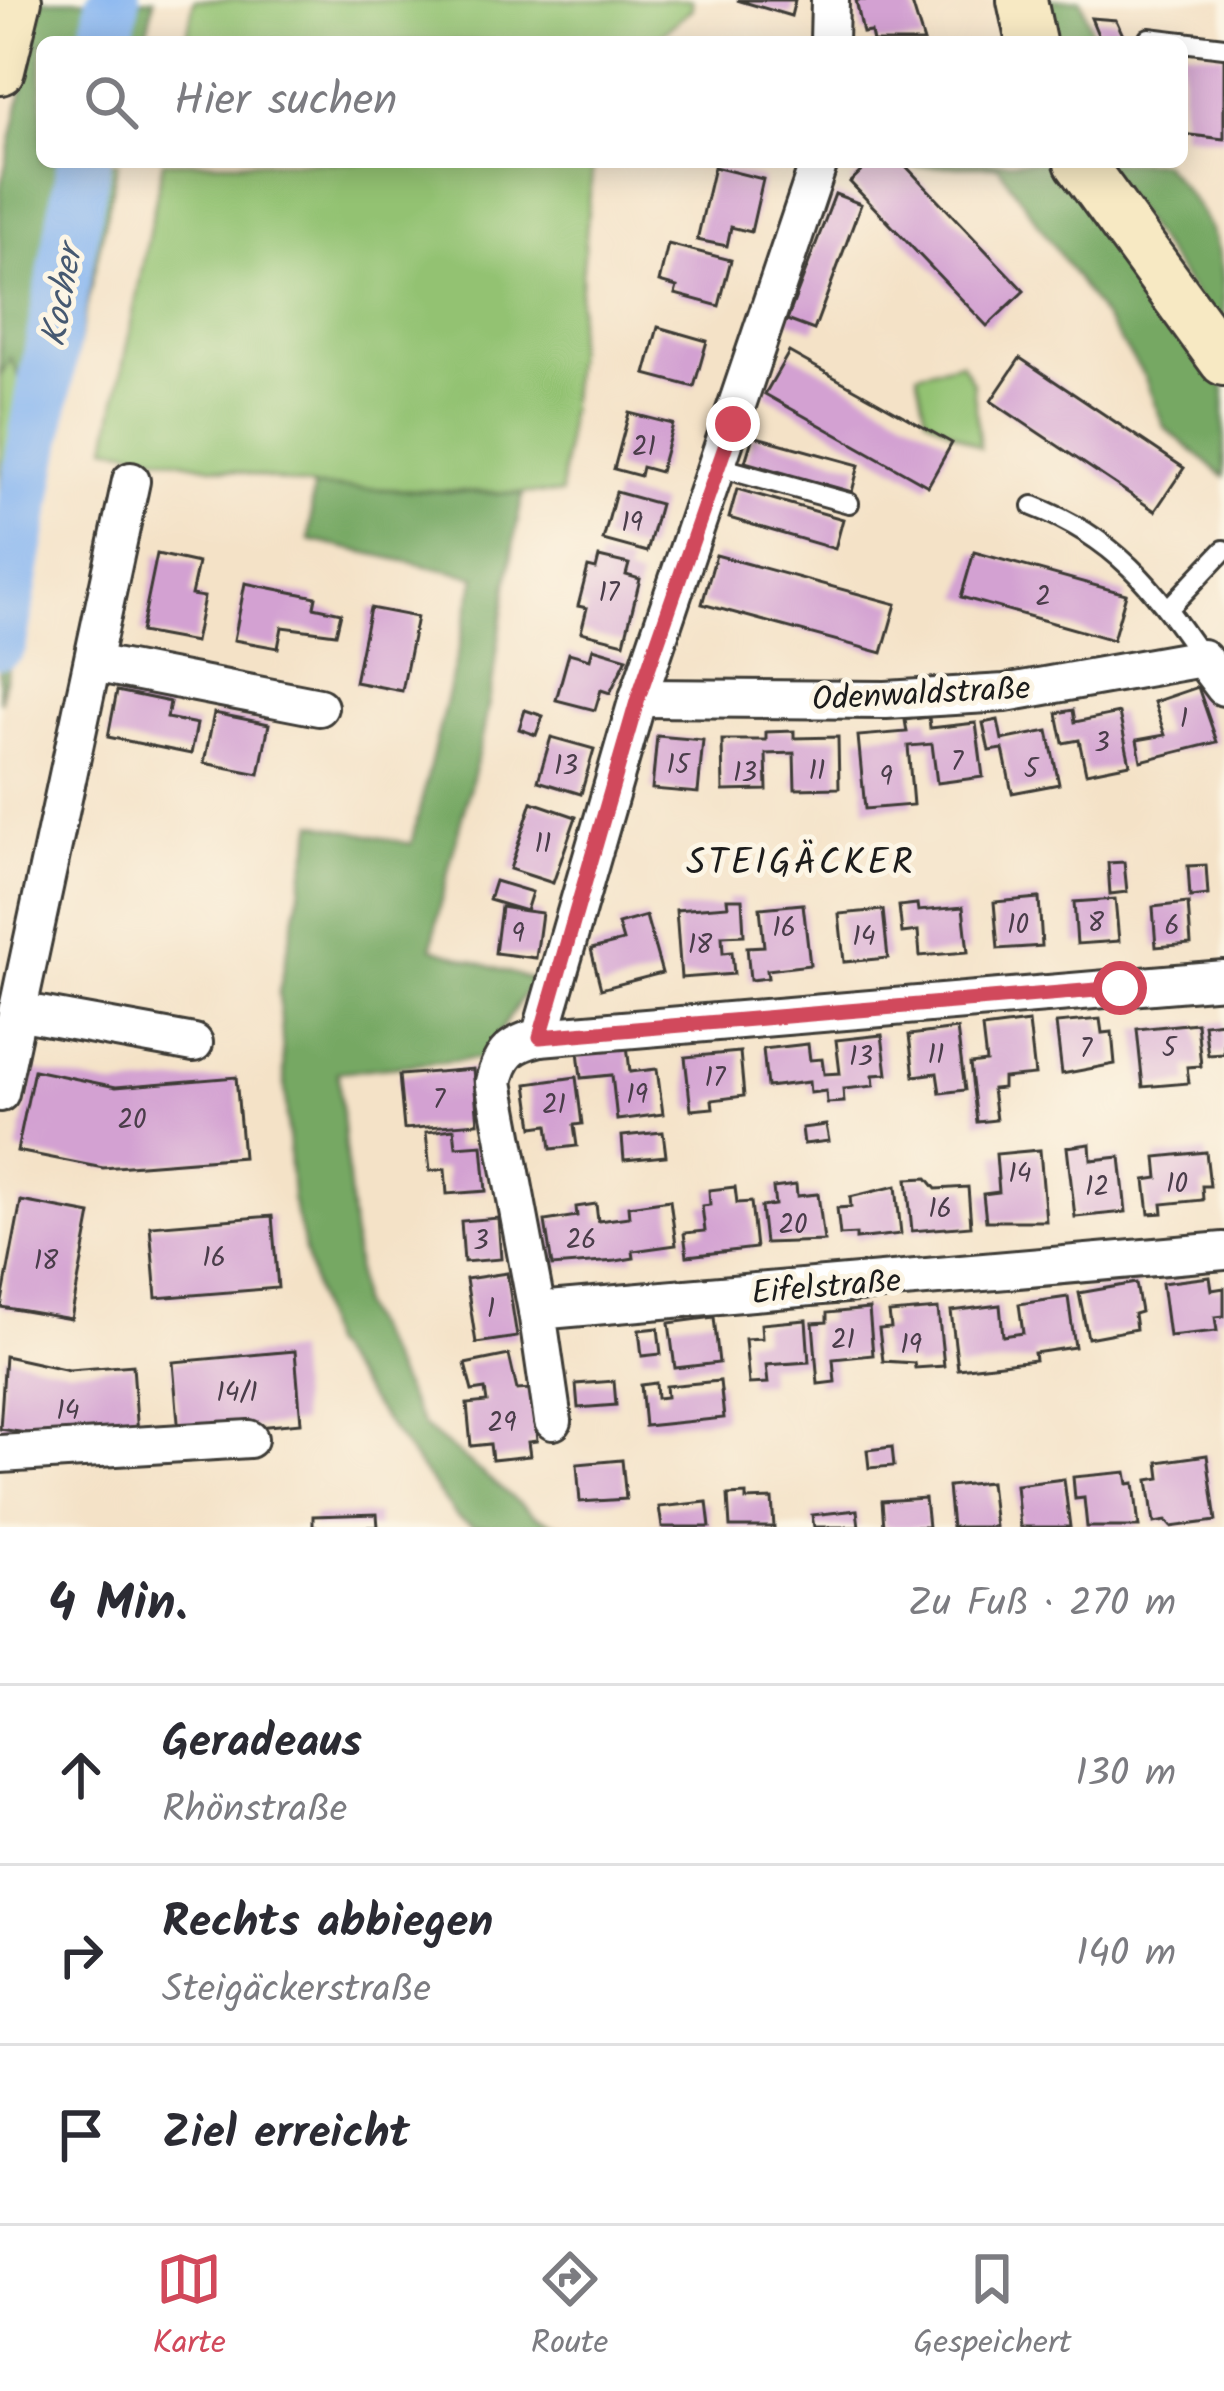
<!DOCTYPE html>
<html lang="de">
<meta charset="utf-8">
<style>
body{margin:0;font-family:Kalam,sans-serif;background:#f2f2f3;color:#2b2b33}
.stop{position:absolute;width:36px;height:36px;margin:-27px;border:9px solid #d1495b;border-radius:50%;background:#fff}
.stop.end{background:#d1495b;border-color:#fff;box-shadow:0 3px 12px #0008}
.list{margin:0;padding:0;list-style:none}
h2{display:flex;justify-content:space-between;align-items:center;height:156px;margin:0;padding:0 48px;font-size:51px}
h2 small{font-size:39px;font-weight:400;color:#7c7c81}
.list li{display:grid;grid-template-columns:78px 1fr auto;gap:36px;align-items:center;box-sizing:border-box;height:180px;padding:0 48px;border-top:3px solid #e1e1e2}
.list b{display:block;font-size:45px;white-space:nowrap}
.list p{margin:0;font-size:39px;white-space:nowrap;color:#7c7c81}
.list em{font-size:39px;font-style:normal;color:#7c7c81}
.icon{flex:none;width:66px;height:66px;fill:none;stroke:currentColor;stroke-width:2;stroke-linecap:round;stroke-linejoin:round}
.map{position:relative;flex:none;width:1224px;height:1527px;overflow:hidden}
.search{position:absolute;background:#fff;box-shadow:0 6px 30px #0003;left:36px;right:36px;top:36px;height:132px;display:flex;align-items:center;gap:30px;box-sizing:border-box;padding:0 42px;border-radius:18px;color:#7c7c81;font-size:45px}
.sheet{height:696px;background:#fff}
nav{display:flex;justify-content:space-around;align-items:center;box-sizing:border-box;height:168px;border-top:3px solid #e1e1e2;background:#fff;font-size:33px;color:#7c7c81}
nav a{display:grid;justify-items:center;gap:6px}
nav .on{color:#d1495b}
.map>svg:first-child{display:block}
</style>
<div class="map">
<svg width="1224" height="1527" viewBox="0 0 1224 1527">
<rect width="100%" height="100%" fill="#fcf5e5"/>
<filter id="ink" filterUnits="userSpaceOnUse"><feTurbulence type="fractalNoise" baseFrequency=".00833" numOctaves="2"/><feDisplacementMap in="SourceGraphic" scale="24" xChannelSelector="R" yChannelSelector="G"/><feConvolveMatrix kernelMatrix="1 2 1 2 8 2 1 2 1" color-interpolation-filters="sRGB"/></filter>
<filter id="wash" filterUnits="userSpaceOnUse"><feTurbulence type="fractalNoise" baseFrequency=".004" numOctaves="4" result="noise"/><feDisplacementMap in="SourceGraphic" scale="48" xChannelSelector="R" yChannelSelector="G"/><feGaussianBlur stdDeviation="2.7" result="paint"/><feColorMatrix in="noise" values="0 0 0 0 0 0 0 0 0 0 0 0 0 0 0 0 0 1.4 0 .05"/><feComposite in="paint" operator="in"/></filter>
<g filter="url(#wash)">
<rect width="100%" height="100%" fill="#f4e2c7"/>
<g fill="#93c272" stroke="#586f47" stroke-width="3">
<path d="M194,0h498v9l-40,33h-466z"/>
<path d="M163,162h430l-32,332 -248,-7 -206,-41z"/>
<path d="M10,356l14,30 -24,167v-176z"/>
<path d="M961,362l12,21 7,65 -54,-32 -9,-43z"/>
</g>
<g fill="#76a864" stroke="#496240" stroke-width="3">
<path d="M42,0h112l-9,42h-103v120h76l-118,541v-61l16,-89 -10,-29 18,-138 -14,-28 -10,19v-186z"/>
<path d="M1032,0h49l14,42h-54z"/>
<path d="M911,162h151l162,227v88l-60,-50 -21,-53 -145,-208 -83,1z"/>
<path d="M1102,162h59c62,72 63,82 63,175z"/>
<path d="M313,487l210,7c-19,87 -25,180 -46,265 -16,64 -34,124 -45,189l101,32 -50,78 -145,14 22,233 63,121 112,90 27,11h-87l-18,-10 -129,-173 -36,-146 -13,-206 35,-169 97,21 65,-267 -167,-37z"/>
</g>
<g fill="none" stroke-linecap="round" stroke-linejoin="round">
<g stroke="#86b5f1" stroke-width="54">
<path d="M106,42l7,-42"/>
<path d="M0,642l84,-480"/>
</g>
</g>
<g id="blocks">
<g fill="#d3a1d2">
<path d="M737,0h58l-4,16z"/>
<path d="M856,0h55l13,42h-51l-2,-10 -8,1z"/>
<path d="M1091,18l25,2 10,22h-25z"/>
<path d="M1182,50l42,5v84l-42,-5z"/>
<path d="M871,162h31l122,129 -37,35 -137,-144z"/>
<path d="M714,167l49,12 -12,53 -20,-5 -4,19 -30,-6z"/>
<path d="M835,194l26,10 -47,126 -27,-10z"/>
<path d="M668,244l63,16 -12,46 -44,-12 2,-7 -18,-5z"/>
<path d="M658,327l49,14 -13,46 -49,-13z"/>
<path d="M789,352l163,91 -24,43 -163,-92z"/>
<path d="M1020,358l164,110 -29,43 -164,-110z"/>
<path d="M629,413l44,11 -13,48 -18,-5 -2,9 -26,-7z"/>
<path d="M753,436l106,29 -7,27 -107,-30z"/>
<path d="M737,489l106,30 -8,30 -106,-31z"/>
<path d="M616,492l44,12 -13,48 -44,-12z"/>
<path d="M974,552l152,42 -13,46 -152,-43z"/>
<path d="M157,554l41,9 -7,32 13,2 -9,45 -54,-10z"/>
<path d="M716,555l180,49 -14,49 -180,-49z"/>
<path d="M599,557l30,7 -3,11 14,4 -16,64 -43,-11 6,-24 -9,-2 10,-39 8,2z"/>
<path d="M245,583l71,14 -2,10 27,6 -5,21 -54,-7 -4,21 -44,-8z"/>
<path d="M370,608l47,9 -15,74 -47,-9z"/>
<path d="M593,648l34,10 -17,35 -9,-3 -6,20 -39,-10 13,-47 21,6z"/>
<path d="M1198,687l19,55 -76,19 -4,-21 28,-5 -11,-33z"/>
<path d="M117,691l53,11 -3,16 30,6 -6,30 -83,-17z"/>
<path d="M525,710l18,6 -7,19 -17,-6z"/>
<path d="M1073,710l2,12 44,-9 11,51 -44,9 -7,-33 -16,3 -6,-30z"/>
<path d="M214,713l55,11 -10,50 -55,-11z"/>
<path d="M929,717l1,11 46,-5 7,54 -46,6 -5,-39 -24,2 5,59 -48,4 -7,-73 49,-4 -2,-12z"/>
<path d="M998,720l4,20 46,-9 11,53 -47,9 -9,-44 -14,2 -6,-28z"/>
<path d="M794,731v7l44,-1 1,51 -44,1 -1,-36 -28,1 1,36 -44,1 -1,-51h44v-8z"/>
<path d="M657,736l46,4 -5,53 -46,-4z"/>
<path d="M551,737l43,12 -13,45 -43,-13z"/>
<path d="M532,802l44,15 -23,66 -43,-14z"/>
<path d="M1124,862l3,30 -17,2 -2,-31z"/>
<path d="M1206,865l2,30 -18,2 -2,-31z"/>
<path d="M495,881l37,11 -6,19 16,2 -6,45 -41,-5 6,-46 25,4 -37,-11z"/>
<path d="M1039,898l3,48 -44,3 -4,-47z"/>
<path d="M727,899h15l2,36 -22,1 1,17 9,-1 2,22 -53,4 -5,-68 52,-4z"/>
<path d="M1115,899l4,42 -42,3 -3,-42z"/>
<path d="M1188,903l3,41 -35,3 -3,-40z"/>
<path d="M803,904l7,61 -43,5 1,8 -18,2 -3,-33 17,-1 -4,-38z"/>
<path d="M917,904l1,7 45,-4 5,45 -48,4 -2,-25 -16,2 -3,-27z"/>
<path d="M883,910l5,48 -44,4 -5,-48z"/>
<path d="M646,916l16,57 -61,16 -10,-40 32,-8 -5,-17z"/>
<path d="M1100,1019l2,14 10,-1 3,32 -53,10 -6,-51z"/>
<path d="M1029,1022l6,53 -32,3v10l-11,1 4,31 -19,2 -7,-58 16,-2 -4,-34z"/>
<path d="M1224,1022v32l-16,1 -4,-31z"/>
<path d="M1197,1023l4,43 -14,1 2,16 -46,4 -6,-58z"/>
<path d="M957,1029l8,61 -25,3 -3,-20 -23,3 -5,-41z"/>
<path d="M882,1035l5,39 -14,1 1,11 -31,3 1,13 -17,1 -1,-12 -16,2 -1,-11 -42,5 -4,-38 45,-5 2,16 12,-1 2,15 16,-1 -4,-33z"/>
<path d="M627,1045l3,27 27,-3 6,45 -46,6 -5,-45 -31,3 -3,-27z"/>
<path d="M740,1052l4,44 -32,4 1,8 -22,2 -6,-53z"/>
<path d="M473,1069l5,54 -74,6 -5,-54z"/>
<path d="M34,1070l82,17 120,-10 7,80 -140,11 -86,-17z"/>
<path d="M576,1077l6,47 -8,1 3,21 -26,3 -3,-24 -15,2 -6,-43z"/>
<path d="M826,1125l3,16 -25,3 -2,-16z"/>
<path d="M454,1129l2,18 26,-2 4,46 -39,3 -2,-25 -15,2 -4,-39z"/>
<path d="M663,1132l3,24 -42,4 -2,-24z"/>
<path d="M1090,1144l1,16 29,-3 6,55 -51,5 -8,-70z"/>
<path d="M1040,1150l6,71h-60l-3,-27 16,-2 -3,-38z"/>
<path d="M1206,1152l4,34h-8l1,14 -41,4 1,9 -14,1 -4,-34 13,-2 -2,-21z"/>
<path d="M927,1178l9,11 32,-2 3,39 -59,5 -5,-52z"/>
<path d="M796,1185l1,11 21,-2 6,47 -59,2 -4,-36 14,-2 -2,-17z"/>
<path d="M896,1186l5,48 -45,5v-5l-16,1 -3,-27 14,-1 -1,-10z"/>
<path d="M735,1187l2,16 14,-1 5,46 -69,8 -3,-23 21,-2 -3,-25 8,-1 -1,-15z"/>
<path d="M670,1200l6,45 -43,6 1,7 -18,3 -64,5 -7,-45 32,-5 -1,-9 20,-3 2,17 31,-4 -1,-11z"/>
<path d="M21,1201l70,13 -20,105 -70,-12z"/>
<path d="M272,1216l6,72 -122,10 -6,-72z"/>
<path d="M498,1218l3,41 -37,3 -3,-41z"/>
<path d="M507,1273l10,64 -41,6 -10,-64z"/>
<path d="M1210,1277l2,13 12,-2v28l-9,1 2,14 -48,5 -7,-53z"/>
<path d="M1136,1283l5,29 -7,2 2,15 -48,9 -9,-45z"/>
<path d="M1068,1297l7,50 -41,6 1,7 -77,9 -7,-58 49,-6 3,31 20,-3 -4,-29z"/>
<path d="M869,1309l4,46 -40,4 2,23 -17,2 -5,-61 14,-1v-9z"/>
<path d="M938,1309l6,57 -29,2 -1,-5 -31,-2 -4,-32 12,-1 -2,-15z"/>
<path d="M714,1317l5,46 -44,5 -6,-45z"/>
<path d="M806,1320l3,42 -43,3 2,18 -19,1 -4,-45 17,-1 -1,-14z"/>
<path d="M658,1328l3,26 -19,2 -3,-26z"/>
<path d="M295,1351l6,72 -122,11 -6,-72z"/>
<path d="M509,1355l8,35 15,-1 5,52 -9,1 2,14 -38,4 -2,-16 -19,2 -4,-42 20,-2 -2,-13 -13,2 -7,-27z"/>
<path d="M5,1356l64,14 64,-5 5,71 -67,4 -71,-11z"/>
<path d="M614,1381l2,24 -38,3 -2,-24z"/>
<path d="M720,1381l4,37 -79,8 -4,-41 15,-2 1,15 10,-1 -1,-11z"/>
<path d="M892,1447l2,19 -25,2 -2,-18z"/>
<path d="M1207,1455l9,66 -45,6 -5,-6 -12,2 -6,-43 12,-2 -2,-16z"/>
<path d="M622,1460l4,39 -46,3 -3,-38z"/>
<path d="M1126,1472l2,12 6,-1 5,44h-52l-3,-29 -9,1 -2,-22z"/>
<path d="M1064,1479l6,48h-50l-4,-42z"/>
<path d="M990,1482l5,45h-43l-4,-41z"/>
<path d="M746,1494v6l26,-1 2,28h-44l-2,-32z"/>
<path d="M925,1498l3,29h-44l-2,-26z"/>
<path d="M707,1502l3,25h-48l-3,-20z"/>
<path d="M857,1510l2,17h-45l-2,-12z"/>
<path d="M377,1514l1,13h-65v-11z"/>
</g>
</g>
</g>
<g filter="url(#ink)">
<use href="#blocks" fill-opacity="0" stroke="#3c3a36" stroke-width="3"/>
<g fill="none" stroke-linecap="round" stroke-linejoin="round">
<g stroke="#3c3a36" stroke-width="24">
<g id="lane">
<path d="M1149,38l33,4"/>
<path d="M1182,42l42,5"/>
<path d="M719,467l130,36"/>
<path d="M1033,506c81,31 121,81 169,152"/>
<path d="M1169,608l55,-58"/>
</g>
</g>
<g stroke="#3c3a36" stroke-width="42">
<g id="street">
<path d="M829,42l1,-42"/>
<path d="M93,663l226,44"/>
<path d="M638,698l248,2 119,-7 197,-35 22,29"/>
<path d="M17,1011l177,32"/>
<path d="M540,1037l684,-58"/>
<path d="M0,1093l131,-612"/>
<path d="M537,1311l-43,-229c7,-29 17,-38 46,-45l98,-339 181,-536"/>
<path d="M553,1421l-16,-110 687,-60"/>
<path d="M0,1454l249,-15"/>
</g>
</g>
<g stroke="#3c3a36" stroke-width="54">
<g id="secondary">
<path d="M1022,0l9,42"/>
<path d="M0,70l17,-70"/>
<path d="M1079,162l145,199"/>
</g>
</g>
<use href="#lane" stroke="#fff" stroke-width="18"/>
<use href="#street" stroke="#fff" stroke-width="36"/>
<use href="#secondary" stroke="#f7e9c3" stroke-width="48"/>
</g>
</g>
<g fill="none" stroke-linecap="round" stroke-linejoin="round" filter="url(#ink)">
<path stroke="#d1495b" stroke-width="15" d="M733,424l-95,274 -98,339 580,-49"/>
</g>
<g text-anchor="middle" stroke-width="10" stroke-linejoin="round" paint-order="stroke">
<g font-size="27" fill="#4a3d4a">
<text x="644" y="455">21</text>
<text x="632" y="531">19</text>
<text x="609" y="601">17</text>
<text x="1043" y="605">2</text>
<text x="1184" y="727">1</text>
<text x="1102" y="751">3</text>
<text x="957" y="770">7</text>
<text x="678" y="773">15</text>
<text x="566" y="774">13</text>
<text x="1031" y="777">5</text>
<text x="817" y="779">11</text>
<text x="745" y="781">13</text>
<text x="886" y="785">9</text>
<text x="543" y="852">11</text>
<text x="1096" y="931">8</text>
<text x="1018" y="933">10</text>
<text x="1172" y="934">6</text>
<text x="784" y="936">16</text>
<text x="518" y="942">9</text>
<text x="864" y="945">14</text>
<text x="700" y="953">18</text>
<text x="1169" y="1056">5</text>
<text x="1086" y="1057">7</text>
<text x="936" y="1063">11</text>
<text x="861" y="1065">13</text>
<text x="715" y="1086">17</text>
<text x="637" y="1103">19</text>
<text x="439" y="1108">7</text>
<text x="554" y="1113">21</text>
<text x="132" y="1128">20</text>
<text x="1020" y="1182">14</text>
<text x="1177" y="1192">10</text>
<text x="1097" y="1195">12</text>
<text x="940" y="1217">16</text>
<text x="793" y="1233">20</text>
<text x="581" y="1248">26</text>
<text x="481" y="1249">3</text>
<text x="214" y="1266">16</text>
<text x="46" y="1269">18</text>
<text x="491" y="1317">1</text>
<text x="843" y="1348">21</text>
<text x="911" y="1353">19</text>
<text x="237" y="1401">14/1</text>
<text x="68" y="1419">14</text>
<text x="502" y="1431">29</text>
</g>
<g font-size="33" fill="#1c1c1c" stroke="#fcf5e5">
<text transform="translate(921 692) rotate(-3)" y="12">Odenwaldstraße</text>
<text transform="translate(826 1285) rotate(-5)" y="12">Eifelstraße</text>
</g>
<g font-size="36" font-style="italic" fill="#465971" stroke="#fcf5e5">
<text transform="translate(60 296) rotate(-80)" y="13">Kocher</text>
</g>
<g font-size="36" letter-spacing="3" fill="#1c1c1c" stroke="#fcf5e5">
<text x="801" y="874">STEIGÄCKER</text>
</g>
</g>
</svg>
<div class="stop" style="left:1120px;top:988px"></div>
<div class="stop end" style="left:733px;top:424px"></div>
<div class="search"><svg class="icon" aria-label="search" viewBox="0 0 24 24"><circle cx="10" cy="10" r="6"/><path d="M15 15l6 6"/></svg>Hier suchen</div>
</div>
<section class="sheet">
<h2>4 Min.<small>Zu Fuß · 270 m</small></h2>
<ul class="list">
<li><svg class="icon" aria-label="ahead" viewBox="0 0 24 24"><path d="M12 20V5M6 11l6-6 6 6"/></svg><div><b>Geradeaus</b><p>Rhönstraße</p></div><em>130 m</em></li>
<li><svg class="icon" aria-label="right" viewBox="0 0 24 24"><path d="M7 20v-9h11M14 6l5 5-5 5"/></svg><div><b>Rechts abbiegen</b><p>Steigäckerstraße</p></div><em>140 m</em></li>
<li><svg class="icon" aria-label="arrive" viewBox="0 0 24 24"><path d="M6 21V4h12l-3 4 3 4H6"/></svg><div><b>Ziel erreicht</b></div></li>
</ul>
</section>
<nav>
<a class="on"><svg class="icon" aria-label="map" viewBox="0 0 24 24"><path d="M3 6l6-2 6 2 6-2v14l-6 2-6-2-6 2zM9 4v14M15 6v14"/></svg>Karte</a>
<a><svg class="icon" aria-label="directions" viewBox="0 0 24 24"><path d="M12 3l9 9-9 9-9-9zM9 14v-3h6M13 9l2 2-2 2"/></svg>Route</a>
<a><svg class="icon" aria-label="saved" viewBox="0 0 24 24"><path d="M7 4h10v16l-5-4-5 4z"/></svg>Gespeichert</a>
</nav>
